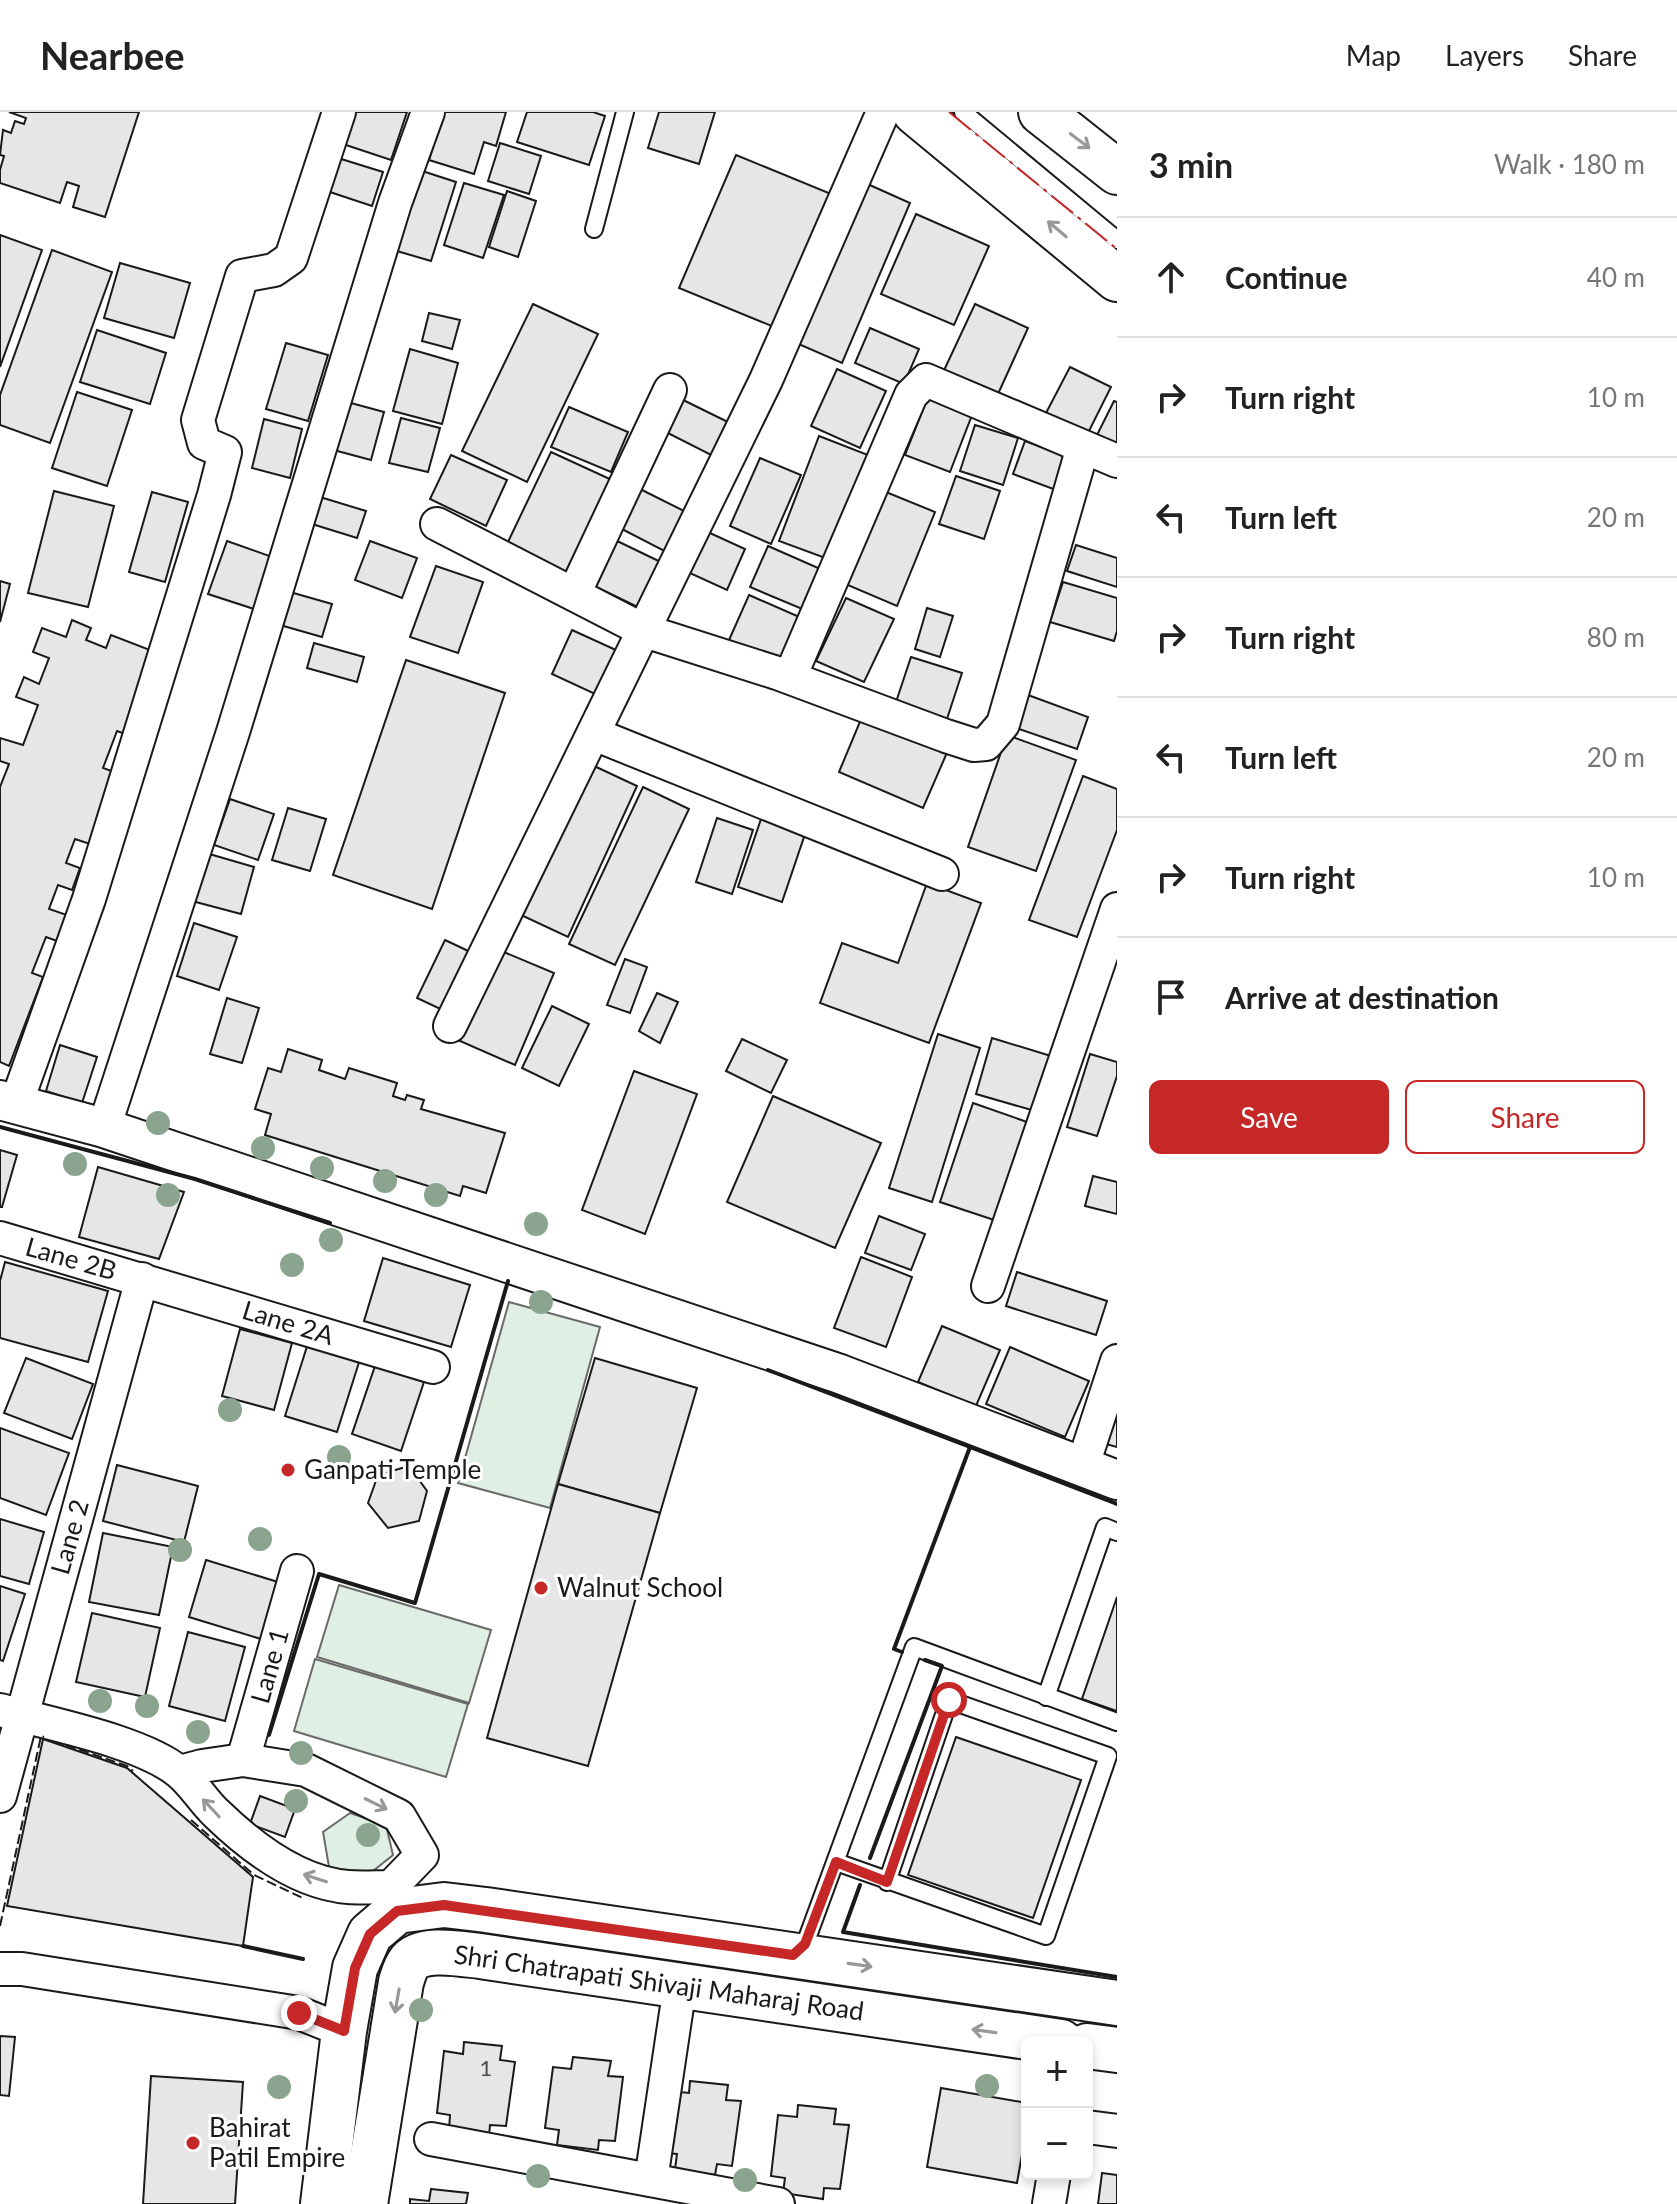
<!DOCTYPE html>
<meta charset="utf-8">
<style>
body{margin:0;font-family:Lato,sans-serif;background:#f6f6f6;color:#222}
.controls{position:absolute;right:24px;bottom:24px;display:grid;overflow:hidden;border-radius:12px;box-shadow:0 4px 12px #0003}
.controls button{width:72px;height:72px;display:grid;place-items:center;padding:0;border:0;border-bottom:2px solid #e0e0e0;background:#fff;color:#222;font:40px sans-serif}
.stop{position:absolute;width:24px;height:24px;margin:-18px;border:6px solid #c62828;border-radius:50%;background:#fff}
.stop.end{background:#c62828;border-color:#fff;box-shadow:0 2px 8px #0008}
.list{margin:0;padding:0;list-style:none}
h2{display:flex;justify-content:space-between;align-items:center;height:104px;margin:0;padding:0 32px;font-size:34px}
h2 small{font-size:26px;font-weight:400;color:#767676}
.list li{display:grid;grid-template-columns:52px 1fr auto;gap:24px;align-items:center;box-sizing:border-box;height:120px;padding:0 32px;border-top:2px solid #e0e0e0}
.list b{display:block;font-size:30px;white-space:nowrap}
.list em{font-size:26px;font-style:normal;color:#767676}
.actions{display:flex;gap:16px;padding:24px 32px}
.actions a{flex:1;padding:18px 0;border:2px solid #c62828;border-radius:12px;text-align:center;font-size:28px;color:#c62828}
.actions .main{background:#c62828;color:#fff}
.icon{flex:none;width:44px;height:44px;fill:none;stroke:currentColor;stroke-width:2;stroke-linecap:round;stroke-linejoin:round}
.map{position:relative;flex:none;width:1117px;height:2092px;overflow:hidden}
header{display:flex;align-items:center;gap:48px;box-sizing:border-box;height:112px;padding:0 40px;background:#fff;border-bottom:2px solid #e0e0e0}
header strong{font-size:38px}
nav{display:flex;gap:44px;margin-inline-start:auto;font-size:28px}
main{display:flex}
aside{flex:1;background:#fff}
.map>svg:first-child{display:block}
</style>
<header>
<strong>Nearbee</strong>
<nav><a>Map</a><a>Layers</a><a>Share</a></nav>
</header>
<main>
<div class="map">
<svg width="1117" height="2092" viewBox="0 0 1117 2092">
<rect width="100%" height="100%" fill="#fff"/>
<g fill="#e0efe3" stroke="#6a6a6a" stroke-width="2">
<path d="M509,1190l91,25 -50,181 -92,-25z"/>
<path d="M339,1473l152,45 -22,73 -152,-46z"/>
<path d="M315,1547l153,45 -22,73 -152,-46z"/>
<path d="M350,1701l36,12 7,30 -25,20 -39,-8 -6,-35z"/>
</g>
<g fill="#e6e6e6" stroke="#1a1a1a" stroke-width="2">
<path d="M9,0h130l-34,105 -32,-10 6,-21 -12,-4 -7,21 -60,-20v-13l4,-14 -4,-1 3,-25 8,3 4,-12 9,3 2,-6z"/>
<path d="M350,0h57l-16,48 -51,-17z"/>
<path d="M444,0h62l-10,34 -12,-4 -10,32 -45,-14z"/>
<path d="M527,0h66l12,4 -16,49 -72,-23z"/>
<path d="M659,0h56l-16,52 -51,-16z"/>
<path d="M500,31l41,13 -12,38 -41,-13z"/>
<path d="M736,43l100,41 -57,133 -100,-41z"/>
<path d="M338,46l45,14 -11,34 -45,-15z"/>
<path d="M416,57l40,13 -25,79 -41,-12z"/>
<path d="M863,70l47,21 -68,160 -48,-21z"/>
<path d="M464,71l40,12 -21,63 -39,-13z"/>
<path d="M507,79l29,10 -18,56 -29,-10z"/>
<path d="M916,102l73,32 -35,79 -73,-31z"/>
<path d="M0,123l42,15 -42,117z"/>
<path d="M52,138l60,22 -62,171 -50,-18v-30z"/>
<path d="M120,151l70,20 -16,55 -70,-20z"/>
<path d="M533,192l65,30 -71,148 -65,-31z"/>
<path d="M975,192l53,24 -35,77 -54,-24z"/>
<path d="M429,201l31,7 -8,29 -30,-8z"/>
<path d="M870,216l49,21 -15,35 -49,-21z"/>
<path d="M97,218l69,23 -16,51 -70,-22z"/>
<path d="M286,231l42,12 -20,66 -42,-12z"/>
<path d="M410,237l48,14 -16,61 -49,-13z"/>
<path d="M1070,255l41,20 -23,46 -42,-20z"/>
<path d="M837,257l49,22 -26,57 -49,-22z"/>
<path d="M77,280l55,18 -25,76 -55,-18z"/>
<path d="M675,284l57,28 -17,33 -57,-29z"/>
<path d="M928,285l44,18 -22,57 -45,-17z"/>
<path d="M340,288l44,12 -13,48 -45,-12z"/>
<path d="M1114,289l3,1v48l-22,-11z"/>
<path d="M569,295l59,25 -17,40 -60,-25z"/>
<path d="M401,306l39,10 -12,44 -39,-9z"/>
<path d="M264,307l38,10 -12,49 -38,-10z"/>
<path d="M975,313l43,13 -15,47 -43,-14z"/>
<path d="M819,324l49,19 -40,104 -49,-18z"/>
<path d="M1025,329l44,16 -13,33 -43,-16z"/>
<path d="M551,340l61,28 -46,95 -60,-29z"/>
<path d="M451,343l56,25 -21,46 -56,-27z"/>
<path d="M760,346l41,17 -30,69 -41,-18z"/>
<path d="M956,364l44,15 -16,48 -45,-15z"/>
<path d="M638,376l54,27 -20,40 -54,-28z"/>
<path d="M881,378l54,22 -38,94 -54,-23z"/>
<path d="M54,379l60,15 -26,101 -60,-14z"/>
<path d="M152,380l36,10 -23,80 -36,-10z"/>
<path d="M320,385l46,14 -9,27 -45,-14z"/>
<path d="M699,416l46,21 -18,41 -46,-21z"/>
<path d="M611,426l58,28 -23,45 -58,-28z"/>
<path d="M227,429l48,17 -18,52 -49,-16z"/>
<path d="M370,429l47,17 -15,40 -47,-18z"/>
<path d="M1076,433l41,13v29l-50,-16z"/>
<path d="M768,434l57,25 -18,40 -57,-24z"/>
<path d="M436,454l47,16 -25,71 -48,-16z"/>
<path d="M0,469l10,3 -10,38z"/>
<path d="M1063,470l54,16v33l-3,10 -64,-19z"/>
<path d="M290,480l42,12 -10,33 -42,-12z"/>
<path d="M749,483l55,24 -19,45 -56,-24z"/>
<path d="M846,486l48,21 -30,63 -48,-21z"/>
<path d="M927,496l26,8 -13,41 -25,-8z"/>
<path d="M72,508l19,8 -5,12 20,8 5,-13 39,15 -6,16 12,5 -25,65 -14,-5 -14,37 14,5 -27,71 -15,-5 -9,24 14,5 -8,22 -14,-5 -9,24 18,6 -10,26 -11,-4 -14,36 11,4 -34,89 -9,-4v-275l9,-23 -9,-3v-23l23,7 15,-40 -22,-8 8,-20 15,7 10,-26 -16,-6 9,-24 24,9z"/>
<path d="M572,518l44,20 -21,44 -43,-20z"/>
<path d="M314,531l50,14 -7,25 -50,-14z"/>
<path d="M911,545l51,16 -17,52 -51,-17z"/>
<path d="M406,548l99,33 -73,216 -99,-34z"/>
<path d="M1028,583l60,22 -11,32 -61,-21z"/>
<path d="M864,600l85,36 -26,60 -84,-36z"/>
<path d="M1007,623l69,25 -40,111 -68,-24z"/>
<path d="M592,653l45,21 -69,151 -47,-22z"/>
<path d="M1083,664l34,13v41l-40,107 -48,-17z"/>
<path d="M643,675l46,22 -74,156 -46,-21z"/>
<path d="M230,687l44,15 -16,46 -44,-15z"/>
<path d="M288,696l38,11 -16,52 -38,-11z"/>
<path d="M717,706l36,12 -21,64 -36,-12z"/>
<path d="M761,707l44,15 -23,68 -44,-15z"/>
<path d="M206,741l48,14 -13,47 -49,-13z"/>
<path d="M927,771l54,20 -52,140 -109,-40 22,-60 56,20z"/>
<path d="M194,811l43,14 -18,53 -42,-14z"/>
<path d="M445,828l34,16 -28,58 -34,-16z"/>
<path d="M499,838l55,23 -39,92 -55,-24z"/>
<path d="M625,847l22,8 -17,46 -23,-8z"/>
<path d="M657,881l21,9 -18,41 -21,-12z"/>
<path d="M227,886l32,10 -17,55 -32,-9z"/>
<path d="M552,894l37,18 -30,62 -37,-18z"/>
<path d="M938,922l42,14 -48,154 -43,-14z"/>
<path d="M992,926l59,18 -16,55 -59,-17z"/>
<path d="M742,927l45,21 -16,33 -45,-22z"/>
<path d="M60,933l37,12 -15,46 -36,-12z"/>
<path d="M288,937l34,11 -3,10 26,9 4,-11 48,15 -4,13 12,4 2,-5 17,5 -3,9 84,24 -19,60 -23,-7 -3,10 -195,-61 6,-21 -16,-5 13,-41 13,4z"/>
<path d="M1090,942l27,8v14l-20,60 -30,-9z"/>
<path d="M634,959l63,23 -52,140 -63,-24z"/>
<path d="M773,984l108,47 -46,105 -108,-46z"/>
<path d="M973,991l57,20 -33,98 -57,-19z"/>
<path d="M0,1038l17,5 -15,52h-2z"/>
<path d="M98,1055l86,25 -25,67 -80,-22z"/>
<path d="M1093,1064l24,6v32l-32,-8z"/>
<path d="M879,1104l46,18 -14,36 -46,-17z"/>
<path d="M861,1145l51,20 -26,70 -52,-19z"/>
<path d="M383,1146l87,27 -19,62 -87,-26z"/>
<path d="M5,1150l103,29 -20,71 -88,-24v-57z"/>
<path d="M1017,1160l90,29 -11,34 -90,-29z"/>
<path d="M942,1214l58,24 -24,56 -58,-24z"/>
<path d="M240,1217l52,14 -18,67 -52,-14z"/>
<path d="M309,1228l52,16 -24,76 -52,-16z"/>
<path d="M1010,1235l79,34 -24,56 -79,-33z"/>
<path d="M26,1246l67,26 -21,55 -68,-26z"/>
<path d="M595,1246l102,30 -37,125 -102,-29z"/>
<path d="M375,1254l49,16 -23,69 -49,-17z"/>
<path d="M1117,1289v46l-15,-4z"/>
<path d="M0,1316l69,25 -23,62 -46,-17z"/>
<path d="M117,1353l81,21 -14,56 -81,-21z"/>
<path d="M409,1354l18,25 -8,30 -31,7 -20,-25 10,-28z"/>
<path d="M558,1372l102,29 -72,253 -101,-28z"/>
<path d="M0,1407l44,13 -15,52 -29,-8z"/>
<path d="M103,1421l70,14 -14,68 -70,-13z"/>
<path d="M206,1448l72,22 -17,57 -72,-22z"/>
<path d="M0,1474l25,8 -22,67 -3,-1z"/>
<path d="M1117,1485v114l-35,-12z"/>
<path d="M92,1501l68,15 -15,69 -69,-15z"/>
<path d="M188,1520l57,15 -20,74 -56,-15z"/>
<path d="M956,1625l125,43 -48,138 -125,-43z"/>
<path d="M43,1627l84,29 126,109 -10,69 -236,-40z"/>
<path d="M260,1684l35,13 -10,28 -35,-13z"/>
<path d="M0,1924l15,1 -6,59 -9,-1z"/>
<path d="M464,1930l38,4 -2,14 15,2 -9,64 -16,-1 -1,11 -40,-6 1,-15 -13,-2 7,-62 19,3z"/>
<path d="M573,1945l38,4 -3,15 15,1 -8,64 -16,-1 -1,10 -41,-5 2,-15 -14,-2 8,-61 18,2z"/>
<path d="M151,1964l92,6 -8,122h-92z"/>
<path d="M690,1969l38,4 -2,15 15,1 -9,65 -15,-2 -2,11 -40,-6 2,-15 -14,-1 8,-62 18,2z"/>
<path d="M941,1976l86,15v23l-10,57 -90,-16z"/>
<path d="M798,1993l38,4 -2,15 15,1 -9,64 -16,-1 -1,11 -40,-6 2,-15 -14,-2 7,-61 19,2z"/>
<path d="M1102,2061l15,2v29h-19z"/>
<path d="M431,2077l37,4 -2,11h-56v-5l19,2z"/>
</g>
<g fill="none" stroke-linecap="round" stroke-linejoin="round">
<g stroke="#1a1a1a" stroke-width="20">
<g id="service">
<path d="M963,0l154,128"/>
<path d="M594,117l31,-117"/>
<path d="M1046,1585l59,-170 12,5"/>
<path d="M836,1750l210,74 62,-180 -159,-56 -62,182"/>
<path d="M799,1838l6,-6 109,-297 203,75"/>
</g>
</g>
<g stroke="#1a1a1a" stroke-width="36">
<g id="minor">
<path d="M437,412l208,107 132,42 169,63 28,9 12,-1 17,-20 80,-277"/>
<path d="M574,482l96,-204"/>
<path d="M790,565l121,-282 15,-15 191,81"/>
<path d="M594,622l348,140"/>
<path d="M450,914l316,-646 117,-268"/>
<path d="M16,992l73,-205 125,-404 11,-43 -21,-9 -6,-23 44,-144 32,-6 17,-12 48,-146"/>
<path d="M104,1016l129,-396 162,-529 33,-91"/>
<path d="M0,1126l433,129"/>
<path d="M988,1174l129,-377"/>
<path d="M1082,1356l35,-107"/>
<path d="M0,1598c49,14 141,31 179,62 14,11 24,29 37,41 35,34 82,70 132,74 14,1 29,0 43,0l31,-32 -23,-39 -93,-46 -63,-10 -41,6 -22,6"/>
<path d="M243,1648l54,-189"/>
<path d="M0,1684l142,-517"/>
<path d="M0,1857h22l277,44 45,18"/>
<path d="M1087,2015l30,4"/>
<path d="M431,2027l347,65"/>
<path d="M651,2068l29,-194"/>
<path d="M1049,2092l5,-30"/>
</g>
</g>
<g stroke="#1a1a1a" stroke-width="42">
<path id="tertiary" d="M0,988l104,28 736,246 277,106"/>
</g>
<g stroke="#1a1a1a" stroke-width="48">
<g id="secondary">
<path d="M1087,1934l30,4"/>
<path d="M323,2092l21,-173 11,-63 15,-34 27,-23 47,-6 42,5 631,93"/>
<path d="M365,2092l36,-222c2,-6 4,-14 8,-19 11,-17 53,-9 71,-7l581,86"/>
</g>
</g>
<g stroke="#1a1a1a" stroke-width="48">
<g id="primary">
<path d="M915,0l202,167"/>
<path d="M1041,0l76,60"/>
</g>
</g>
<use href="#service" stroke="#fff" stroke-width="16"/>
<use href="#minor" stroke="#fff" stroke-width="32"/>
<use href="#tertiary" stroke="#fff" stroke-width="38"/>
<use href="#secondary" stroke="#fff" stroke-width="44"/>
<use href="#primary" stroke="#fff" stroke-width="44"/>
<g stroke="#1a1a1a" stroke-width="2" stroke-dasharray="10 4" stroke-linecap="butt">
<path d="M66,1633l61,21 6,5"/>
<path d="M191,1708l63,55 51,24"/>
<path d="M0,1814l41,-190 3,1"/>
</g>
<g stroke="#1a1a1a" stroke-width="4">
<path d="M0,1015l195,52 135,44"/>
<path d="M768,1258l202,77"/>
<path d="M902,1540l-8,-3 76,-202 147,57"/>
<path d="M269,1623l50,-161 96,29 93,-322"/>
<path d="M870,1746l72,-192 -17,-6"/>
<path d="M860,1773l-17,47 274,45"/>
<path d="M243,1834l60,13"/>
</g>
<path stroke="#c62828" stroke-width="2" stroke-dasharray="28 6 4 6" stroke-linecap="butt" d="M949,0l168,137"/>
</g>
<g fill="#8aa48f">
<circle cx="158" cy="1011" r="12"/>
<circle cx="263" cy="1036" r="12"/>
<circle cx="75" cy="1052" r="12"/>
<circle cx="322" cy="1056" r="12"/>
<circle cx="385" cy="1069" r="12"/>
<circle cx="168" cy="1083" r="12"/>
<circle cx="436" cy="1083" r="12"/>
<circle cx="536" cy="1112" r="12"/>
<circle cx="331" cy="1128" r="12"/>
<circle cx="292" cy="1153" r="12"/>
<circle cx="541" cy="1190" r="12"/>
<circle cx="230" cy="1298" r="12"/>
<circle cx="339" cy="1345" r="12"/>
<circle cx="260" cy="1427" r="12"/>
<circle cx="180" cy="1438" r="12"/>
<circle cx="100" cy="1589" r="12"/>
<circle cx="147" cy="1594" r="12"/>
<circle cx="198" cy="1620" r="12"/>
<circle cx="301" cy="1641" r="12"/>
<circle cx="296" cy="1689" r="12"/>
<circle cx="368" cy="1723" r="12"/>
<circle cx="421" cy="1898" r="12"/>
<circle cx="987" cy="1974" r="12"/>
<circle cx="279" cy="1975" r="12"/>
<circle cx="538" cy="2064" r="12"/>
<circle cx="745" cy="2068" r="12"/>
</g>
<defs><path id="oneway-shaft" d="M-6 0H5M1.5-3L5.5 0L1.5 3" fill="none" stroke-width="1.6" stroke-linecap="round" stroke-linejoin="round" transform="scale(2)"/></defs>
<g stroke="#989898">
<use href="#oneway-shaft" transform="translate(1080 29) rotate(37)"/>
<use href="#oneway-shaft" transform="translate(1057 117) rotate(-140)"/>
<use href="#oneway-shaft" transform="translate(376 1692) rotate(26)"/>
<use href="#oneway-shaft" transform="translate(211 1696) rotate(-133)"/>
<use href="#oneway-shaft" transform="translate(315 1766) rotate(-162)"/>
<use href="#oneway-shaft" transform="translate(860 1853) rotate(8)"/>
<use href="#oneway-shaft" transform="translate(397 1889) rotate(100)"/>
<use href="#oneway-shaft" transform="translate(984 1919) rotate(-172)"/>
</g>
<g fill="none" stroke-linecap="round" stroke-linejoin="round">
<path stroke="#c62828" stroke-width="10" d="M299,1901l45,18 11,-63 15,-34 27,-23 47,-6 349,50 12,-11 31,-82 51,20 62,-182"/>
</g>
<g fill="#c62828" stroke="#fff" stroke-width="3">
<circle cx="288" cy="1358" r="8"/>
<circle cx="541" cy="1476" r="8"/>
<circle cx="193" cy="2031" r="8"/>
</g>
<g text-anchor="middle" stroke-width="6" stroke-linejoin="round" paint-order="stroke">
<g font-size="22" fill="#4d4d4d">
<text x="486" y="1964">1</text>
</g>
<g font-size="26" fill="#1a1a1a" stroke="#fff">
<text transform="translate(71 1147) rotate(16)" y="9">Lane 2B</text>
<text transform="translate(288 1211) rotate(17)" y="9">Lane 2A</text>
<text transform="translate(70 1425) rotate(-74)" y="9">Lane 2</text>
<text transform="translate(270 1554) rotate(-74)" y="9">Lane 1</text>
<text transform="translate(659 1871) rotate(8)" y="9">Shri Chatrapati Shivaji Maharaj Road</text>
</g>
<g font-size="26" fill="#1a1a1a" stroke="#fff" text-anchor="start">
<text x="304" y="1367">Ganpati Temple</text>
<text x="557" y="1485">Walnut School</text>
<text x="209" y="2025">Bahirat<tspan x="209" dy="30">Patil Empire</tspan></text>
</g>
</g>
</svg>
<div class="controls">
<button>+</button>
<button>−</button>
</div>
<div class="stop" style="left:949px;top:1588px"></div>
<div class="stop end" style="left:299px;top:1901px"></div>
</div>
<aside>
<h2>3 min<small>Walk · 180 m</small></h2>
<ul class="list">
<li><svg class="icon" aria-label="ahead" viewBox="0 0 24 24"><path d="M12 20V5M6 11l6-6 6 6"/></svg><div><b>Continue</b></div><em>40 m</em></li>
<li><svg class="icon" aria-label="right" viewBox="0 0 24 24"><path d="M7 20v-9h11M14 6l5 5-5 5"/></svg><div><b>Turn right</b></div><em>10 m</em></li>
<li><svg class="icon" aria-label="left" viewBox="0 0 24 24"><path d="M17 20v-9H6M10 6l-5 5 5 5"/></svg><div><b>Turn left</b></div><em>20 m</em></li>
<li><svg class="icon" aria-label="right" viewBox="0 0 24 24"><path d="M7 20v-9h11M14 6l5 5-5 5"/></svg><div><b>Turn right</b></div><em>80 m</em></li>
<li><svg class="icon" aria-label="left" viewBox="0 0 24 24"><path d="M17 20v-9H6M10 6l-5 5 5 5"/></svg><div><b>Turn left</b></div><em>20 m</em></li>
<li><svg class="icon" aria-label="right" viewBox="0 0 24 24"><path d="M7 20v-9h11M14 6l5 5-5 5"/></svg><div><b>Turn right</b></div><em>10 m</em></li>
<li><svg class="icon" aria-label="arrive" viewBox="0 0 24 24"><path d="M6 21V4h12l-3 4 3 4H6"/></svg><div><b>Arrive at destination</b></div></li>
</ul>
<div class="actions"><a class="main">Save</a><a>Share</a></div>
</aside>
</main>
